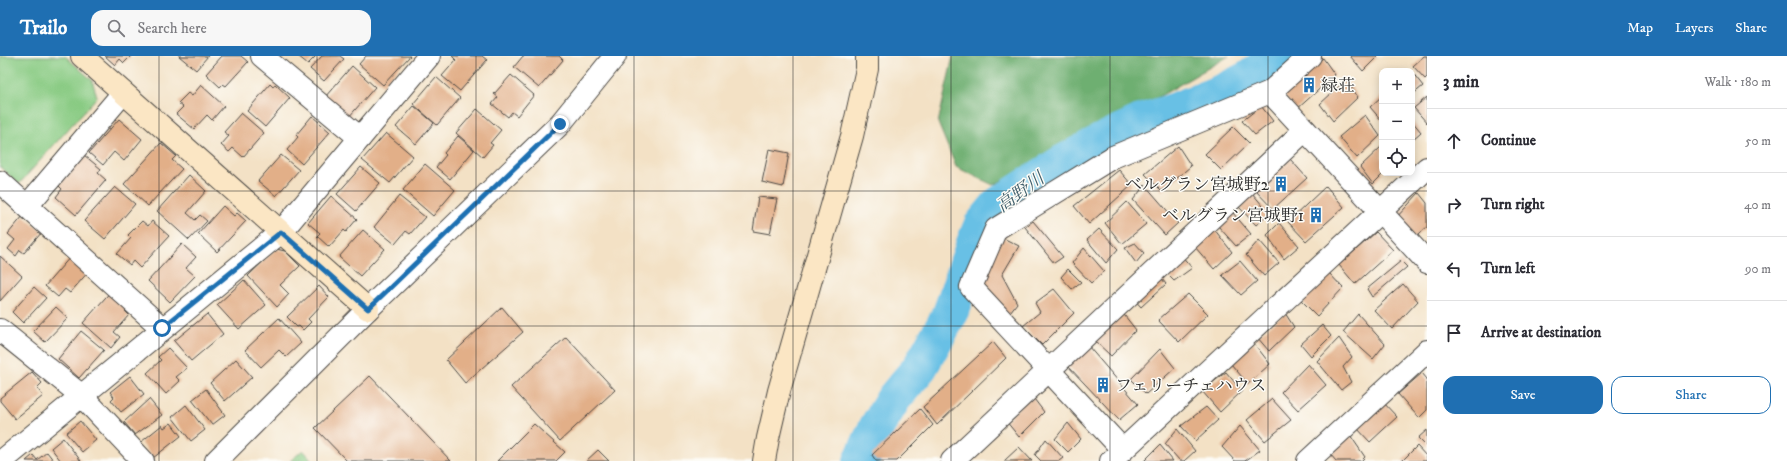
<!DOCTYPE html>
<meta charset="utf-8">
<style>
body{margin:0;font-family:"IM FELL DW Pica","Noto Serif JP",serif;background:#f7f7f7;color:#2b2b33}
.controls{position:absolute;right:12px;top:12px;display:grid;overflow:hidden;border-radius:8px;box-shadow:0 2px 10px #0003}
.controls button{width:36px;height:36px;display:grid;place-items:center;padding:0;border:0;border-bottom:1px solid #e1e1e2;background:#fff;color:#2b2b33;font:20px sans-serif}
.stop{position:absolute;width:12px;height:12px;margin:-9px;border:3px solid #1f6fb2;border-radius:50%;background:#fff}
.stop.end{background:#1f6fb2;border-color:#fff;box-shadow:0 1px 4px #0008}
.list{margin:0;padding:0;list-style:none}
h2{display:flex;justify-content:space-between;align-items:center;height:52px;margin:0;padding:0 16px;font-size:17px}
h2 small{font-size:13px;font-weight:400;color:#7c7c81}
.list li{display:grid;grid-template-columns:26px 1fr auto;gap:12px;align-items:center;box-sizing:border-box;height:64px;padding:0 16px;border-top:1px solid #e1e1e2}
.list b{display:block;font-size:15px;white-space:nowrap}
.list em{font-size:13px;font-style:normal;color:#7c7c81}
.actions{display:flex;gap:8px;padding:12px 16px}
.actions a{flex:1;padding:9px 0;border:1px solid #1f6fb2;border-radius:12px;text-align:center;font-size:14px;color:#1f6fb2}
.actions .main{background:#1f6fb2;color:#fff}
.icon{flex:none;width:22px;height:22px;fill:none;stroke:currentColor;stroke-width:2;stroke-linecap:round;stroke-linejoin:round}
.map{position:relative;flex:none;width:1427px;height:405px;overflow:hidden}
header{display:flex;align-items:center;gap:24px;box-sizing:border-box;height:56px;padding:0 20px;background:#1f6fb2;color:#fff}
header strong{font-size:19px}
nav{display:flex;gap:22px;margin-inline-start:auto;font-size:14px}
.search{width:280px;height:36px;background:#f7f7f7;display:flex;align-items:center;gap:10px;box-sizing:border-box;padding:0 14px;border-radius:12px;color:#7c7c81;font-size:15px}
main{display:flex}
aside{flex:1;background:#fff}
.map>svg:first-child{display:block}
</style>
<header>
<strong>Trailo</strong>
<div class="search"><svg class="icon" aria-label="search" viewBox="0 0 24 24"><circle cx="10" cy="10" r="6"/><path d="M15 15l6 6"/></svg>Search here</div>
<nav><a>Map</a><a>Layers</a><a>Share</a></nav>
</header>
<main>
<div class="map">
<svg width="1427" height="405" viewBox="0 0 1427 405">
<rect width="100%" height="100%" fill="#fdfcf7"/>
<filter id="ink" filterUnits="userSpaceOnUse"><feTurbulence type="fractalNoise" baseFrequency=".025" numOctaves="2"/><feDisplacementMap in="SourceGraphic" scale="8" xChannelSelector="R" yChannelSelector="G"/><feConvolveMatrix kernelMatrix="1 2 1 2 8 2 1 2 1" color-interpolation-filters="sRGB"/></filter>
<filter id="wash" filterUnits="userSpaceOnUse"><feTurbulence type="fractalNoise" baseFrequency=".012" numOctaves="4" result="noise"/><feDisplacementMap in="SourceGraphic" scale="16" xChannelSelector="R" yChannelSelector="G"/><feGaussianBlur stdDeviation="0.9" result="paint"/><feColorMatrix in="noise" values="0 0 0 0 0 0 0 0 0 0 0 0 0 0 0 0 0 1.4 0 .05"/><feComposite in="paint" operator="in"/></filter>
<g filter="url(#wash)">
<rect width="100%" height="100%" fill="#f3e1c5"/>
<g fill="#89cb83" stroke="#5a7b57">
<path d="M0,0h65l27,24 5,17 -78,87 -19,-17z"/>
<path d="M303,394l10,11h-23z"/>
</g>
<path fill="#6eaf71" stroke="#4c6d4e" d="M953,0h276l-172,100 -64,29 -37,-18 -18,-44z"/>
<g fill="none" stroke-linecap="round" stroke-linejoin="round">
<path stroke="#67c0e5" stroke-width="36" d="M861,405l15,-33 18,-30 26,-31 30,-53 24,-71 7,-17 18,-22 63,-41 38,-21 43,-21 33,-11 48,-19 25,-13 29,-22"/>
</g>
<g id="blocks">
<g fill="#e2af88">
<path d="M105,0h26l-7,7 -4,-4 -5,6z"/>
<path d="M179,0h29l-12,14z"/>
<path d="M222,0h19l7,6 -22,24 -3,-2 -3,3 -14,-13z"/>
<path d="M298,0h18l-8,8z"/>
<path d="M322,0h18l4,3 -20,22 -14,-12z"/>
<path d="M366,0h44l-27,29 -24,-21z"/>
<path d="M452,0h30l5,4 -27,31 -18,-15 14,-16z"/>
<path d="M523,0h36l4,4 -24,28 -25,-21z"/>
<path d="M1350,0h28l-15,15z"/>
<path d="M1424,0h3v21l-2,2 -12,-13z"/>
<path d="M1323,2l12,17 -39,35 -13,-16z"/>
<path d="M352,10l23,21 -27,31 -23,-21z"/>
<path d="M1412,16l11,14 -11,9z"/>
<path d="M511,19l23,20 -17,21 -5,-4 -4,5 -16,-13 6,-7 -4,-3z"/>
<path d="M436,21l24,21 -23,27 -24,-21z"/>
<path d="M1346,24l12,17 -25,24 -13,-17z"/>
<path d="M270,28l3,3 2,-3 15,14 -25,29 -18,-16z"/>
<path d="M201,29l23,21 -12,14 -5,-5 -13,14 -18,-15 7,-7 -5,-4 10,-10 4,3z"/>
<path d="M1382,40v25l-12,-14z"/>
<path d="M1427,41v26l-13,-15z"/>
<path d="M414,50l20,17 -18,21 -20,-17z"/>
<path d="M1261,50l12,15 -18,14 -13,-14z"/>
<path d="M477,53l24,21 -11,13 3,2 -10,12 -27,-24z"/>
<path d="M241,57l23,20 -21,24 -10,-9 -4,4 -8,-7 8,-9 -5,-4z"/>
<path d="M1365,59l15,21 -23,22 -18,-21z"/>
<path d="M312,60l18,16 -28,32 -15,-14 11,-13 -2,-2z"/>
<path d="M119,63l23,20 -18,22 -10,-9 -11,13 -14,-12z"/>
<path d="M1412,65l9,11 -9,8z"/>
<path d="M1233,71l16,16 -28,27 -16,-16z"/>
<path d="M386,77l27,23 -23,27 -28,-23z"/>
<path d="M458,80l16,14 -24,29 -14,-12 10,-12 -2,-2z"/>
<path d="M161,87l15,13 -4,4 10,9 -34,37 -24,-22z"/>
<path d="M1178,90l13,20 -29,25 -17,-17z"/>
<path d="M1382,90v27h2l-11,11 -13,-17z"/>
<path d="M769,93l20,4 -6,34 -21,-5z"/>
<path d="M84,99l17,14 -3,4 8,7 -30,35 -20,-18 6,-8 -4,-4z"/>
<path d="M281,99l18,15 -23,26 -18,-15z"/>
<path d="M1290,103l17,19 -34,31 -17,-18z"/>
<path d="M425,108l30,26 -22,26 -30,-26z"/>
<path d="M361,111l19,16 -24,28 -19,-17z"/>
<path d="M1119,114l13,15 -43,39 -15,-18z"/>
<path d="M189,119l17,16 -19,22 8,7 5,-5 7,6 -18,19 -32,-29z"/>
<path d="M1145,129l33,38 -13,12 -32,-35z"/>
<path d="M1326,130l18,21 -38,34 -18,-19z"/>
<path d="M115,131l20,17 -30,35 -21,-18z"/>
<path d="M1252,137l17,20 -13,12 -18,-19z"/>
<path d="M1419,137l8,10v24l-14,12 -18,-20z"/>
<path d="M331,140l26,23 -11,13 -2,-2 -15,17 -12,-11 3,-3 -12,-10z"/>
<path d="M399,140l26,21 -15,17 -4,-3 -11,13 -21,-17z"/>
<path d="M758,141l19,2 -7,35 -17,-3z"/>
<path d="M1127,146l19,22 -24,20 -17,-21z"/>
<path d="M223,150l11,10 3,-3 9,8 -29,31 -19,-18z"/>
<path d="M1233,157l18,21 -15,12 -18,-20z"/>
<path d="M23,160l19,16 -18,21 -4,-3 -4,6 -8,-7 7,-9 -7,-6z"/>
<path d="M142,165l6,5 4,-5 17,15 -29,32 -7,-7 -3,4 -13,-11 14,-16 -3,-3z"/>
<path d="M1033,165l30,36 -9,6 -29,-36z"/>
<path d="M1279,167l20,23 -15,13 -17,-24z"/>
<path d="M1099,173l19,20 -12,14 -19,-23z"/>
<path d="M1214,173l18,23 -18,17 -19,-22z"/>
<path d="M363,174l22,19 -25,27 -21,-19z"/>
<path d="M1376,176l17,18 -38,34 -16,-19z"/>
<path d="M1001,181l18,9 -17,29 15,28 -10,13 -27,-32z"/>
<path d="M1259,184l20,23 -15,13 -18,-21z"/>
<path d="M1135,187l9,10 -8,10 -11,-15z"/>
<path d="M182,188l14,13 -10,11 9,8 -25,26 -22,-21z"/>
<path d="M1084,192l20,23 -13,12 -19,-20z"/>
<path d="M276,193l9,2 15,15 -20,19 9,9 -12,13 -29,-31z"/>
<path d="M1181,199l11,13 -18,13 -9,-9z"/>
<path d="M0,200l22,20 -22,25z"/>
<path d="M71,200l18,15 -19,22 -5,-4 -7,8 -13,-11z"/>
<path d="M1240,205l17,20 -16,14 -19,-20z"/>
<path d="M1401,205l6,6 -35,30 -5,-8z"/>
<path d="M1068,213l13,13 -9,7 -11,-12z"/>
<path d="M1329,217l14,15 -26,28 -18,-18z"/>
<path d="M1158,218l8,10 -25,23 -8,-9z"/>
<path d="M244,224l22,25 -27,24 -22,-24z"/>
<path d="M1403,228l15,17 -26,28 -18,-19z"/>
<path d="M319,230l10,11 -21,22 3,3 -8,8 -4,-4 -2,1 -10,-10z"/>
<path d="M34,231l12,11 -23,25 -11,-11z"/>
<path d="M113,233l18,15 -6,7 4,4 -15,17 6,5 -9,11 -28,-25z"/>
<path d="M1054,233l20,24 -32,32 -19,-19 17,-14 -5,-9z"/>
<path d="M1188,238l20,20 -29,28 -21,-22z"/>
<path d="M56,251l12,11 -23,24 -12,-11z"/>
<path d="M502,251l21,25 -58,51 -19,-23z"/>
<path d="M1121,255l15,19 -25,26 -17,-16z"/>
<path d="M1285,257l9,14 -25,24 -12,-14z"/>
<path d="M207,258l16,20 -32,27 -17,-20z"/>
<path d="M1358,258l27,30 -12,15 -30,-27z"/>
<path d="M279,262l22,25 -15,14 -7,-7 -18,17 -16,-17z"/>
<path d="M1322,269l9,11 -20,20 -10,-12z"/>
<path d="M81,275l23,19 -25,28 -21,-19z"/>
<path d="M566,281l49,53 -55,51 -49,-54z"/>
<path d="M1339,282l13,19 -9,10 8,15 -10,8 -24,-29z"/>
<path d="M993,286l13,16 -69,67 -14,-18z"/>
<path d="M1253,286l17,22 -22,20 -17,-20z"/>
<path d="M1088,290l50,58 -19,16 -52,-55z"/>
<path d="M168,292l19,20 -11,9 4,4 -14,13 -19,-21 14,-13 -3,-3z"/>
<path d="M1160,293l15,19 -29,26 -15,-15z"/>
<path d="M236,303l16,18 -27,24 -15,-18z"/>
<path d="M1308,308l18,21 -28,25 -17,-18z"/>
<path d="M32,316l10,11 -5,5 6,8 -28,23 -15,-18v-3z"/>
<path d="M1226,316l16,19 -22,21 -18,-21z"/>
<path d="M1422,317l5,6v31l-8,8 -21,-24z"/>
<path d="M130,320l14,18 -23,18 -10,-12 3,-3 -4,-5z"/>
<path d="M370,320l81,85h-104l-32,-33z"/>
<path d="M206,333l19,26 -13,10 -20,-25z"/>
<path d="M1031,339l13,17 -25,25 -13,-16z"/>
<path d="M149,343l13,16 -27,20 -11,-13z"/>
<path d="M1272,343l19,21 -26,21 -18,-21z"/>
<path d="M1382,345l15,16 -27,25 -14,-15z"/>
<path d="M186,349l19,25 -14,11 -19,-24z"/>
<path d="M1206,351l12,13 -23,21 -14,-15z"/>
<path d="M920,353l13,16 -36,36h-21l-4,-6z"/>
<path d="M80,365l16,19 -14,12 -16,-19z"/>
<path d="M171,367l10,13 -28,22 -12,-16 21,-17 2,3z"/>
<path d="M1068,367l13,16 -13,13 -13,-13z"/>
<path d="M534,368l31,28 -9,9h-59z"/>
<path d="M1240,370l20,24 -15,11h-10l-13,-14z"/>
<path d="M1177,373l18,22 -11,10h-4l-15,-17z"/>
<path d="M1427,374v17l-9,-9z"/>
<path d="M1350,379l15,22 -4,4h-25l-6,-7z"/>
<path d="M63,382l18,23h-20l-10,-13z"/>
<path d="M1046,383l17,19 -4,3h-18l-6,-6z"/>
<path d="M1160,389l13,16h-29z"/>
<path d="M1417,390l10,11v4h-25z"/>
<path d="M1019,391l13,14h-28z"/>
<path d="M598,394l11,11h-23z"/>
<path d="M47,396l7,9h-28l7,-6 4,5z"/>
</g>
</g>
</g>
<g filter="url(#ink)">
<use href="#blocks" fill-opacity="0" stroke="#494642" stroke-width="1"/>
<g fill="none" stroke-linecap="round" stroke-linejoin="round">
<g stroke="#494642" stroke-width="24">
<g id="street">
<path d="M262,0l98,82"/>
<path d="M1270,36l157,170"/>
<path d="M0,126l162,146"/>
<path d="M27,150l96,-113"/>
<path d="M0,274l82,66 61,65"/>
<path d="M1123,394l-152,-163 25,-58 117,-72 157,-65 40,-36"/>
<path d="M2,405l279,-229 148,-176"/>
<path d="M216,405l152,-152 192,-185 55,-68"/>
<path d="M952,405l353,-331"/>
<path d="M1111,405l316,-293"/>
<path d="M1308,405l119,-110"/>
</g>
</g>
<g stroke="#494642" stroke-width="24">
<g id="secondary">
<path d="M82,0l286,253"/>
<path d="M764,405l4,-23 11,-47 73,-255 15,-67v-13"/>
</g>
</g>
<use href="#street" stroke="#fff" stroke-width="22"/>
<use href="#secondary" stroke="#fbe6c4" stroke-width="22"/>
</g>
</g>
<g fill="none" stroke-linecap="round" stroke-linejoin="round" filter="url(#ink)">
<path stroke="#1f6fb2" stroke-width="5" d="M162,272l119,-96 87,77 192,-185"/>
</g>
<path fill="none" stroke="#2b2b2b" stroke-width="1" stroke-opacity="0.55" d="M159,0v405M317,0v405M476,0v405M634,0v405M793,0v405M951,0v405M1110,0v405M1268,0v405M0,135h1427M0,270h1427"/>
<defs>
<g id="building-bare" transform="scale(1.2)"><path d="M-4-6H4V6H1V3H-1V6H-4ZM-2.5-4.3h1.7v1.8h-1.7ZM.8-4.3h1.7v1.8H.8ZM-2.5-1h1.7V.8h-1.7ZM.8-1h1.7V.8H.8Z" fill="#1f6fb2" stroke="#fdfcf7" stroke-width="2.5" paint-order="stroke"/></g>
</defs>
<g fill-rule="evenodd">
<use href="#building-bare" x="1309" y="29"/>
<use href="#building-bare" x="1281" y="128"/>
<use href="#building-bare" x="1316" y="159"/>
<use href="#building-bare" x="1103" y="329"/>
</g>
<g text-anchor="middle" stroke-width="3" stroke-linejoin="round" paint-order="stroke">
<g font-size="17" fill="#2b2b2b" stroke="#fdfcf7" text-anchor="start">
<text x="1321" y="35">緑荘</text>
<text x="1269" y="134" text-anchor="end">ベルグラン宮城野2</text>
<text x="1304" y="165" text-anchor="end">ベルグラン宮城野1</text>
<text x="1115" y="335">フェリーチェハウス</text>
</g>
<g font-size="18" font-style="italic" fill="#405f6c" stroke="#fdfcf7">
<text transform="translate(1020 136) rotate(-36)" y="6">高野川</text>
</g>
</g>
</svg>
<div class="controls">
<button>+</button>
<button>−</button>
<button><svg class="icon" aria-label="locate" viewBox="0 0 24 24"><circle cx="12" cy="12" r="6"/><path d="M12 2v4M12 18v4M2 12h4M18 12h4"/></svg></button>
</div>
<div class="stop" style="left:162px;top:272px"></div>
<div class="stop end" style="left:560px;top:68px"></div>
</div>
<aside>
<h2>3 min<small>Walk · 180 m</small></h2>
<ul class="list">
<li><svg class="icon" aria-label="ahead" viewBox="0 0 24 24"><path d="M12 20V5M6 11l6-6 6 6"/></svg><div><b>Continue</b></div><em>50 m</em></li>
<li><svg class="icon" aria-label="right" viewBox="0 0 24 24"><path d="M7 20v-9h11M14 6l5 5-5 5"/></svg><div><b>Turn right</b></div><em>40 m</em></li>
<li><svg class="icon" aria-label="left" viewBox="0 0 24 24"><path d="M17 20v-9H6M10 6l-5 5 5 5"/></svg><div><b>Turn left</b></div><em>90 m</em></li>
<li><svg class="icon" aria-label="arrive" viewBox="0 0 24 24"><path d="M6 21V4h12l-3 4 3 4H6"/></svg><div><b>Arrive at destination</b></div></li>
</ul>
<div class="actions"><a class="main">Save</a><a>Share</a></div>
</aside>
</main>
